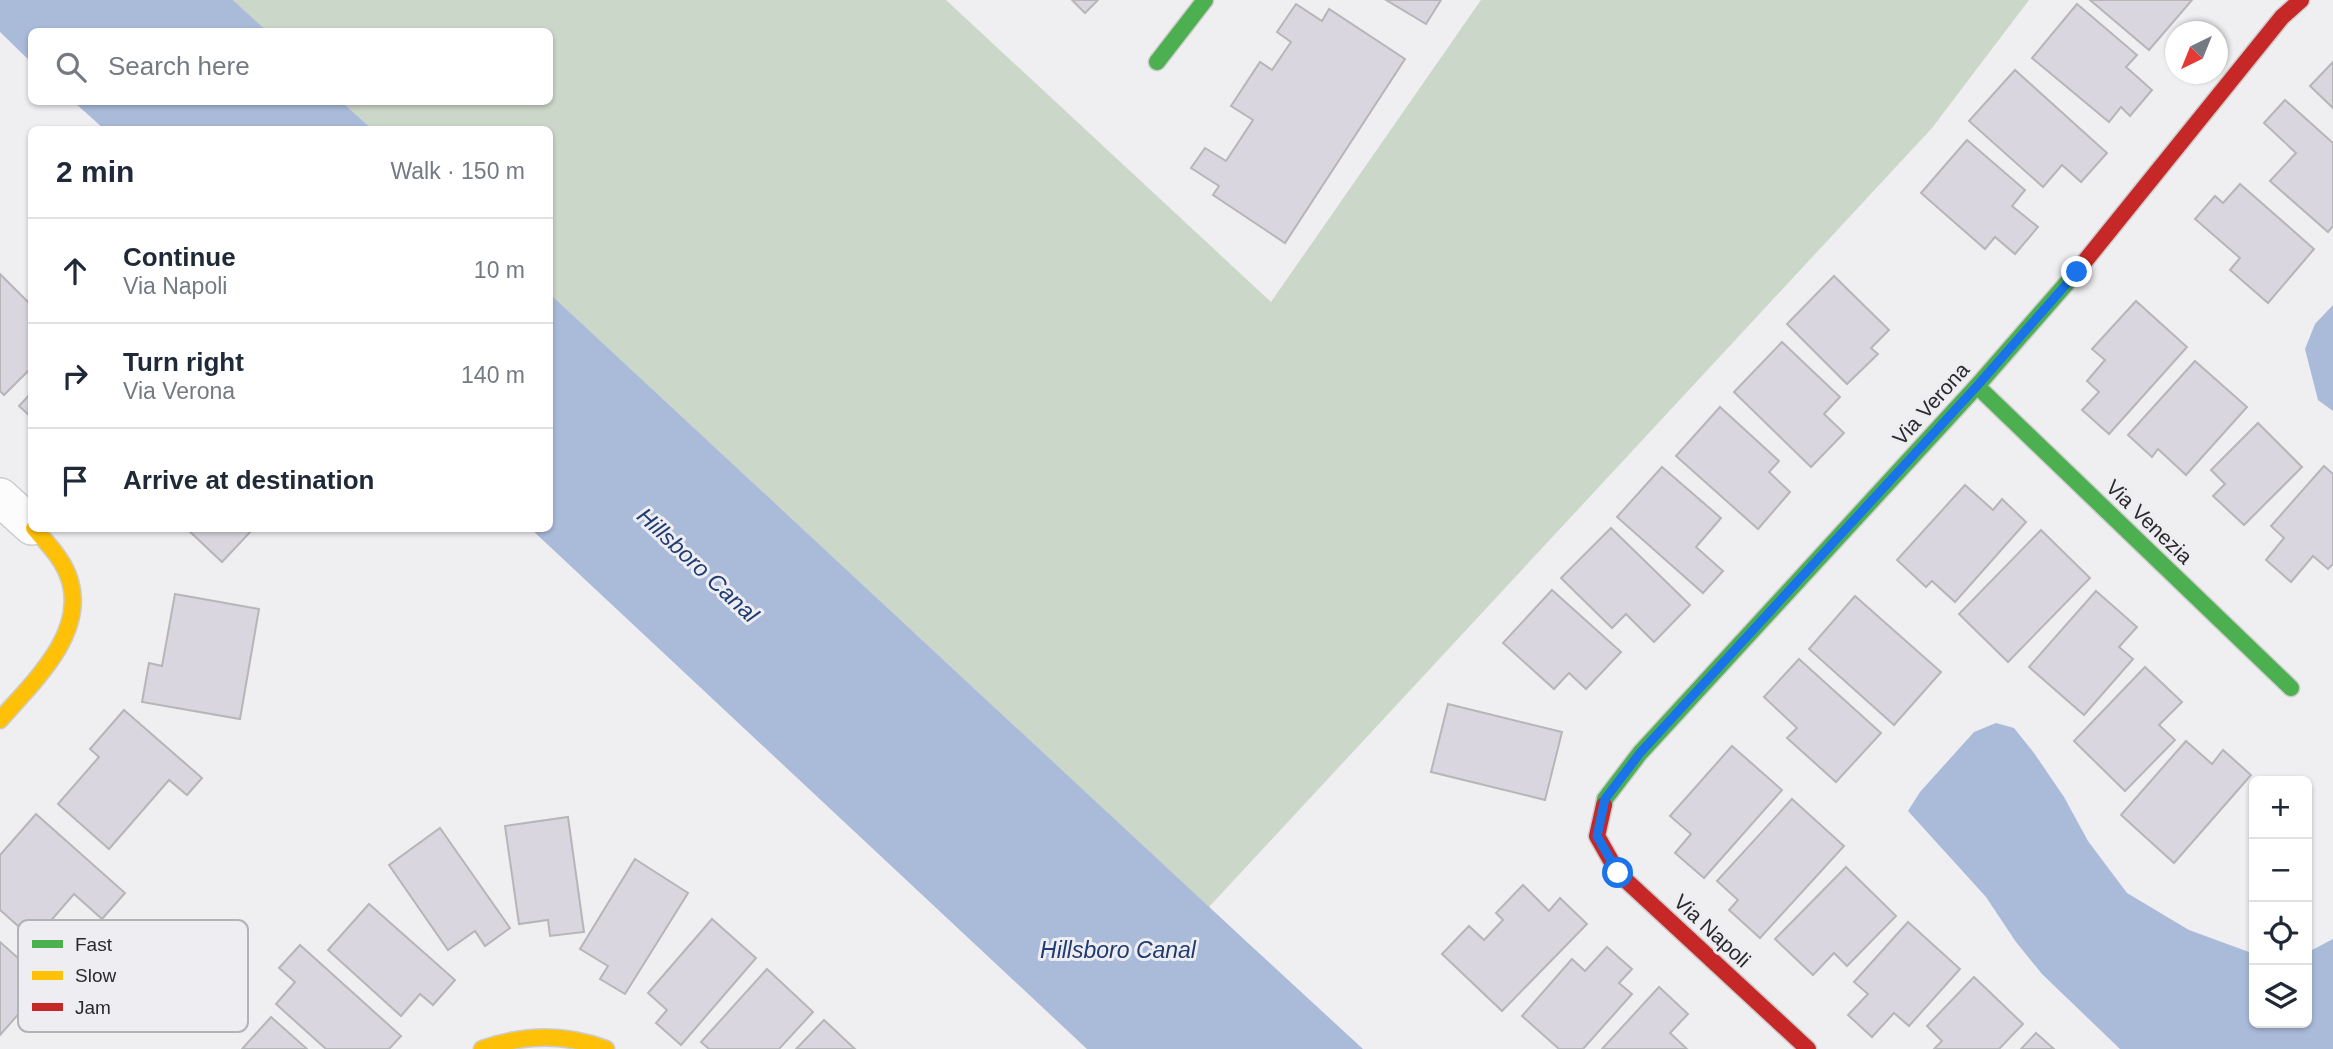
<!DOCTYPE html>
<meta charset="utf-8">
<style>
body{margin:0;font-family:Arial,sans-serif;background:#f6f6f7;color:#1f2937}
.controls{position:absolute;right:21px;bottom:21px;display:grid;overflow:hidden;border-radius:10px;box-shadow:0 2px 5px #0004}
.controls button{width:63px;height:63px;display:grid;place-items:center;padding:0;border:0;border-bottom:2px solid #e0e1e3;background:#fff;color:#1f2937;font:35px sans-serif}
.compass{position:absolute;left:2165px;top:21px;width:63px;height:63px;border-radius:50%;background:#fff;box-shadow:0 2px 5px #0004;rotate:223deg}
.stop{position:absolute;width:21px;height:21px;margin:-16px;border:5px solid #1a73e8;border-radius:50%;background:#fff}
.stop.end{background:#1a73e8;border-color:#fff;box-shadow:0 2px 7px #0008}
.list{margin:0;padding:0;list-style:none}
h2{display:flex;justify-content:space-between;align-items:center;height:91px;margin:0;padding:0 28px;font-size:30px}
h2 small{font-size:23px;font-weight:400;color:#747a83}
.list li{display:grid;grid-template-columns:46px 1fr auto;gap:21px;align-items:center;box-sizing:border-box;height:105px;padding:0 28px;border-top:2px solid #e0e1e3}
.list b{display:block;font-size:26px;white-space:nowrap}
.list p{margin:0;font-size:23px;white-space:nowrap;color:#747a83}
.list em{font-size:23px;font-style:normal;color:#747a83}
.icon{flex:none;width:38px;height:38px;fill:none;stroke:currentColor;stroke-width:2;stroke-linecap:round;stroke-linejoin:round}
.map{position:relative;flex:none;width:2333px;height:1049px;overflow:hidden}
.search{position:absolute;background:#fff;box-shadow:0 2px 5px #0004;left:28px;top:28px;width:525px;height:77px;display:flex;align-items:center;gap:18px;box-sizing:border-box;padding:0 24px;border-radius:10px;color:#747a83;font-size:26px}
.panel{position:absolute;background:#fff;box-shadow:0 2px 5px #0004;left:28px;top:126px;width:525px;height:406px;border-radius:10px}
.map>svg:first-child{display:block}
</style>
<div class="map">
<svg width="2333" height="1049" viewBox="0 0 2333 1049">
<rect width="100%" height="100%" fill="#efeef0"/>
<path fill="#cbd7c8" d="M233,0h713l325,302 210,-302h548l-97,128 -723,779 -659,-613v-164l-178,-1 -30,-27h208v-70l-283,-1z"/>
<g fill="#aabbda">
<path d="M0,0h233l34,31 -235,1 -1,30 -31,-30z"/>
<path d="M74,102h268l30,27h-268z"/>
<path d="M550,294l698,649 115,106h-276l-556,-520 19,-1z"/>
<path d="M2333,305v106l-15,-11 -13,-51 10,-25z"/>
<path d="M1996,723l18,5 20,25 30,44 24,44 39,52 62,37 60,22h5v71h53v-73h5l21,-11v110h-213l-78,-75 -26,-32 -30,-45 -78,-86 12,-19 54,-60z"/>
</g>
<g fill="#d9d6df" stroke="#b6b5b7" stroke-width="2">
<path d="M1072,0h26l-13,13z"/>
<path d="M1386,0h55l-15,24z"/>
<path d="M2090,0h102l-43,50z"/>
<path d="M1296,4l26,17 7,-12 76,50 -120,184 -72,-48 6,-9 -28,-18 14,-20 21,13 27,-41 -22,-14 29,-44 12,8 19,-28 -14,-10z"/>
<path d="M2077,4l60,51 -11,12 26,23 -22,26 -9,-9 -12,15 -77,-64z"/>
<path d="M2333,62v46l-23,-22z"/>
<path d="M2015,70l92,83 -26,29 -19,-17 -19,22 -74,-66z"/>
<path d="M2285,100l48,43v83l-5,6 -58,-51 26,-28 -32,-30z"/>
<path d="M1967,140l58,50 -13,16 26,21 -23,27 -20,-17 -10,12 -64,-56z"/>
<path d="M2240,184l74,65 -46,54 -38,-33 10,-12 -45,-39 20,-23 8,7z"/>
<path d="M0,274l28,28 4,-3v68l-28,28 -4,-4z"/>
<path d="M1834,276l55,54 -18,18 7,6 -31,30 -60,-60z"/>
<path d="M2136,301l51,46 -78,87 -27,-24 17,-18 -12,-11 18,-21 -13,-11z"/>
<path d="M1782,342l58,55 -16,17 20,19 -33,34 -77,-75z"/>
<path d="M2195,361l52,46 -61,68 -28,-26 -6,8 -24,-22z"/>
<path d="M32,392v26l-13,-12z"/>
<path d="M1720,407l59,54 -10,11 21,20 -32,37 -82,-73z"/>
<path d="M2258,423l44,44 -58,58 -31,-29 12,-12 -14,-14z"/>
<path d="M2324,466l9,8v90l-5,5 -15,-13 -22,26 -25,-22 18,-22 -13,-12z"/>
<path d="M1662,467l59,51 -25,29 27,24 -20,22 -86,-76z"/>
<path d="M1965,485l28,25 9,-11 24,23 -71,80 -23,-21 -6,6 -29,-27z"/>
<path d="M186,528h68l-32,34z"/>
<path d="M1611,528l79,77 -36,37 -28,-28 -14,14 -51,-50z"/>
<path d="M2041,530l49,48 -82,84 -49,-48z"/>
<path d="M1552,590l69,62 -35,37 -17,-16 -15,16 -51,-46z"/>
<path d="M2096,591l41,36 -18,20 14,12 -49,56 -55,-48z"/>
<path d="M175,594l84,15 -19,110 -98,-17 7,-39 13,3z"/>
<path d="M1855,596l86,76 -47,53 -85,-76z"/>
<path d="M1799,659l82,74 -45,49 -49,-44 10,-10 -33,-31z"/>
<path d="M2145,667l37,35 -23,23 16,15 -50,51 -51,-50z"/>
<path d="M1448,704l114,28 -17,68 -114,-28z"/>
<path d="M124,710l78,68 -15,17 -18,-15 -60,69 -51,-45 41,-47 -9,-8z"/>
<path d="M2186,741l26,23 11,-14 28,25 -77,88 -53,-48z"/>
<path d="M1732,746l50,44 -78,88 -29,-25 16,-19 -21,-18z"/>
<path d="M1792,799l52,47 -84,92 -31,-28 9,-10 -21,-19z"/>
<path d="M36,814l89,79 -23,26 -28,-25 -40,46 -34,-30v-55z"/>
<path d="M568,817l16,115 -34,4 -2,-16 -29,4 -14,-98z"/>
<path d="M440,828l70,100 -25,18 -10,-15 -27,19 -59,-85z"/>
<path d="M635,859l53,34 -63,101 -25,-15 8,-13 -28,-17z"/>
<path d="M1846,867l50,49 -49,50 -13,-13 -21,22 -38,-36z"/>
<path d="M1523,885l26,26 11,-13 27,26 -85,87 -60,-57 27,-28 15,14 19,-20 -7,-7z"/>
<path d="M369,904l86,76 -22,25 -13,-11 -19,22 -73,-66z"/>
<path d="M712,919l44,39 -75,87 -25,-22 11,-13 -19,-17z"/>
<path d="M1908,922l52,47 -51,57 -15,-13 -22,24 -24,-22 20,-21 -14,-12z"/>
<path d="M0,942l46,41 -46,52z"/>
<path d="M300,945l101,91 -12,13h-63l-50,-45 19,-22 -16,-14z"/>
<path d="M1607,947l25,22 -13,14 13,11 -49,55h-24l-37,-33 50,-57 13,12z"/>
<path d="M767,969l46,43 -34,37h-70l-8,-7z"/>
<path d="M1974,977l49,47 -24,25h-65l8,-8 -15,-15z"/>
<path d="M1659,987l29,27 -18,19 17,16h-85z"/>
<path d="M271,1017l36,32h-65z"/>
<path d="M824,1020l31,29h-59z"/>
<path d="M2036,1033l18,16h-33z"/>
</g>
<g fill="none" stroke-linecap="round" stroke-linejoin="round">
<g stroke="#cccccd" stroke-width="40">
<path id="street" d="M0,497l32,29"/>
</g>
<g stroke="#cccccd" stroke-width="19">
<g id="fast">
<path d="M1157,62l48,-62"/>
<path d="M1977,386l314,302"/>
<path d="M1604,805l1,-6 35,-46 337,-367 96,-110"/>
</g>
</g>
<g stroke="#cccccd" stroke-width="19">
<g id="slow">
<path d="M0,720c31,-36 86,-85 70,-139 -6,-21 -22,-37 -36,-53"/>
<path d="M482,1049c42,-15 82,-16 124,0"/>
</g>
</g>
<g stroke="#cccccd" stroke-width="19">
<g id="jam">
<path d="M2073,276l209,-259 19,-17"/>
<path d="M1604,805l-7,31 21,37 190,176"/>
</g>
</g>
<use href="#street" stroke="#fdfcfd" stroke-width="37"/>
<use href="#fast" stroke="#4caf50" stroke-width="16"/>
<use href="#slow" stroke="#ffc107" stroke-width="16"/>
<use href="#jam" stroke="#c62828" stroke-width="16"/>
</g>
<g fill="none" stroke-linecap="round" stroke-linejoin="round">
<path stroke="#1a73e8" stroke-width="9" d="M1618,873l-21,-37 8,-37 35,-46 337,-367 100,-114"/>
</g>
<g text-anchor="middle" stroke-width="6" stroke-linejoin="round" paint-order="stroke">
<g font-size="21" fill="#2a292b" stroke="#eeedf1">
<text transform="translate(1931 404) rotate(-48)" y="7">Via Verona</text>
<text transform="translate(2149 522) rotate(44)" y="7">Via Venezia</text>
<text transform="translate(1712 931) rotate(43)" y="7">Via Napoli</text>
</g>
<g font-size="23" font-style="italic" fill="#1f3c72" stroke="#eeedf1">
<text transform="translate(698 565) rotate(43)" y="8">Hillsboro Canal</text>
<text x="1118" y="958">Hillsboro Canal</text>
</g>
</g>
<rect x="18" y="920" width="230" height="112" rx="10" fill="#eeedf1" stroke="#b3b2b6" stroke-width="2"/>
<rect x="32" y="940" width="31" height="8" fill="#4caf50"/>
<rect x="32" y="971" width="31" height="9" fill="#ffc107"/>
<rect x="32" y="1003" width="31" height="8" fill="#c62828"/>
<g font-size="19" fill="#2a292b">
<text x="75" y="951">Fast</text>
<text x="75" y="982">Slow</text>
<text x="75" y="1014">Jam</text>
</g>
</svg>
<div class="controls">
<button>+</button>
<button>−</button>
<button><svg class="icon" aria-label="locate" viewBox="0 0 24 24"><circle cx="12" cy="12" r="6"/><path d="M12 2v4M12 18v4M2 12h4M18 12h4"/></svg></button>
<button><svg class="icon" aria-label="layers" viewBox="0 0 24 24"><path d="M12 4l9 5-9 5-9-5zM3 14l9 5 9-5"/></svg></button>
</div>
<svg class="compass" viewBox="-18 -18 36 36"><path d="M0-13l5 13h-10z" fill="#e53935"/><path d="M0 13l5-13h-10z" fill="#747a83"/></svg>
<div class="stop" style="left:1618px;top:873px"></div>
<div class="stop end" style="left:2077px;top:272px"></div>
<div class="search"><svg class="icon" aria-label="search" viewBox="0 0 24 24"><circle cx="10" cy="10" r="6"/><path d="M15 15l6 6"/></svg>Search here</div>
<section class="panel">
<h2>2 min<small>Walk · 150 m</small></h2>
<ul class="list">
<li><svg class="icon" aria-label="ahead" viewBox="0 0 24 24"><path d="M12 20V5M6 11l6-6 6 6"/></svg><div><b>Continue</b><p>Via Napoli</p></div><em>10 m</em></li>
<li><svg class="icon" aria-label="right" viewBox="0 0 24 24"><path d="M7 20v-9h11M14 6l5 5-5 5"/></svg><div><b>Turn right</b><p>Via Verona</p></div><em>140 m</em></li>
<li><svg class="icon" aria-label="arrive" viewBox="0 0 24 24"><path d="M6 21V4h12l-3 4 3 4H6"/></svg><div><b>Arrive at destination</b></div></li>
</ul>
</section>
</div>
